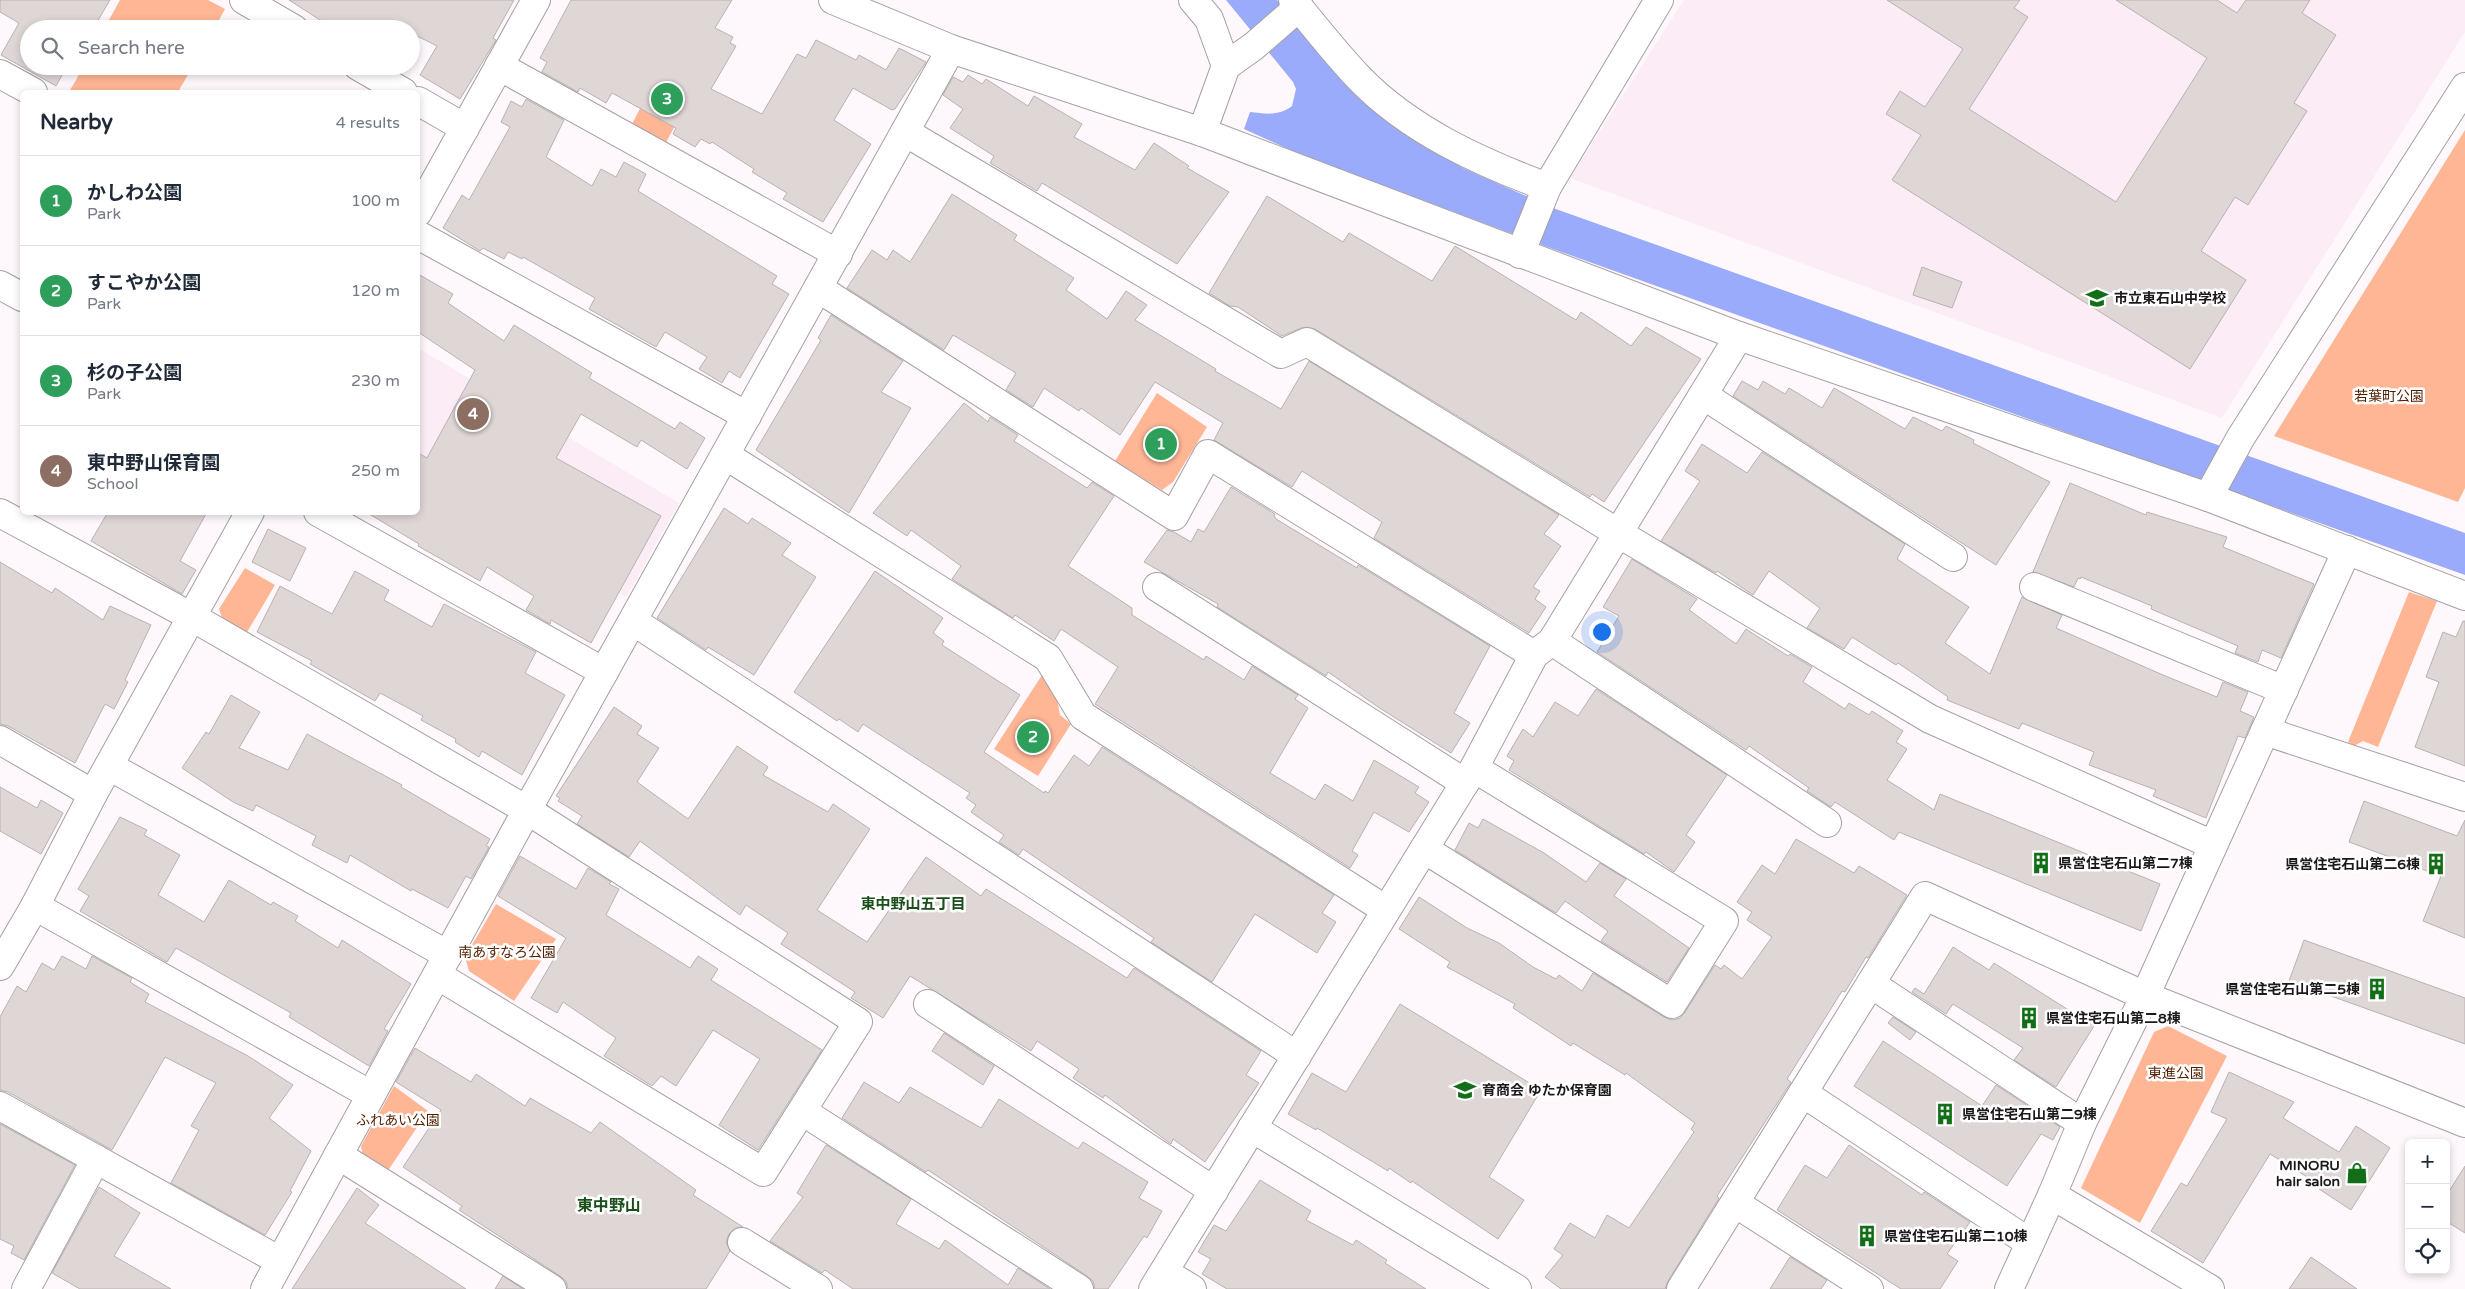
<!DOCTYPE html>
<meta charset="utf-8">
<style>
body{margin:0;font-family:"Varela Round","Noto Sans JP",sans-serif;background:#f6f6f7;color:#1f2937}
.controls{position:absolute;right:15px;bottom:15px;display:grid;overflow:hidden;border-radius:8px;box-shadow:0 2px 8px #0003}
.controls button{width:45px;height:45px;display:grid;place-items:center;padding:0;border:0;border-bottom:1px solid #e0e1e3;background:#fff;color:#1f2937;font:25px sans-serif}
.you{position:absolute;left:1601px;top:631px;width:18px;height:18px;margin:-12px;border:4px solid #fff;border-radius:50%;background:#1a73e8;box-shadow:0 0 0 8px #1a73e833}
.badge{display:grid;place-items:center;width:32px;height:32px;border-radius:50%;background:#7c3aed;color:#fff;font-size:16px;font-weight:700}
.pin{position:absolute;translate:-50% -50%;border:2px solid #fff;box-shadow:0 1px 5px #0006}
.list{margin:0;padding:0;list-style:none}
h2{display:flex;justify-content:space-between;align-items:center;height:65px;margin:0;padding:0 20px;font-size:21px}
h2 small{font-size:16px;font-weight:400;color:#747a83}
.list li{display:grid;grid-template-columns:32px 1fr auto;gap:15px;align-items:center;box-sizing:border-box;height:90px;padding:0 20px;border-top:1px solid #e0e1e3}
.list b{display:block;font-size:19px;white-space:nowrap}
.list p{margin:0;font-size:16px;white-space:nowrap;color:#747a83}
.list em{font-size:16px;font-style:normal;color:#747a83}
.icon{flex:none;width:28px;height:28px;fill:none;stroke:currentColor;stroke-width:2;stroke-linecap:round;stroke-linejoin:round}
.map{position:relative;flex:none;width:2465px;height:1289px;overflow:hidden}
.search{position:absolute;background:#fff;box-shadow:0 2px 8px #0003;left:20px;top:20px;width:400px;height:55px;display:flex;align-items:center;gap:12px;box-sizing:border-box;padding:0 18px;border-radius:28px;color:#747a83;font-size:19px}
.panel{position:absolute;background:#fff;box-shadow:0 2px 8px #0003;left:20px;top:90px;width:400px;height:425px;border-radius:8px}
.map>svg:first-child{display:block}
</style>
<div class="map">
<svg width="2465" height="1289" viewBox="0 0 2465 1289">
<rect width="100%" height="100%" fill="#fef8fc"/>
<g fill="#fbecf6">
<path d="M1684,0h781v32l-243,386 -652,-240z"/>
<path d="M418,348l261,155 -53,94 -208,-117z"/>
</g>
<g fill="#ffb695">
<path d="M120,0h88l17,9 -11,20h-110z"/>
<path d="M669,52l36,18 -42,78 -33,-20z"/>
<path d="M84,66h109l-15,26h-109z"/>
<path d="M2465,130v358l-7,14 -184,-66z"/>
<path d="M1157,393l50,34 -34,55 -11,8 -47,-29z"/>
<path d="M245,568l30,17 -29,49 -23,-13 -4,-12z"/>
<path d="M2409,592l28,9 -59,146 -15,-6 -9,5 -6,-4z"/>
<path d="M1042,675l12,8 6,32 11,9 -33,52 -44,-27z"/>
<path d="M496,904l60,35 -42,62 -45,-30 -4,-14z"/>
<path d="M2168,1026l59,30 -87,167 -59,-35 73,-156z"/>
<path d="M394,1086l34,25 -41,61 -24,-15 -2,-11z"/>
</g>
<path fill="#9aabfb" d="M1226,0h51l59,72 65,58 62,38 90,40 912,325v42l-926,-331 -242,-91 -53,-24 6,-17c16,2 29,4 42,-6l4,-17 -3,-7z"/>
<g fill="#dfd6d6" stroke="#bab1b2">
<path d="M0,0h110l-17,29h-64v37h38l-11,20 -55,-31 18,-32 -19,-11z"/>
<path d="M289,0h225l-21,38 3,2 -36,59 -40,-24 17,-29 -26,-13v-4h-77z"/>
<path d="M571,0h161l-17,28 18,9 -3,6 6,3 -25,43 51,25 35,-60 9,4 10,-18 40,20 3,-5 27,15 13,-22 27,14 -31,47 -3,1 -39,-22 -19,32 37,24 -48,78 -40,-23 4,-6 -35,-21 2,-3 -42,-27 -2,2 -9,-5 -6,8 -22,-13 3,-6 -64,-35 -6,10 -26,-15 -2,4 -36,-20 5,-10 -7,-4z"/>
<path d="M1887,0h133l-6,8 14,9 -59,92 147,93 91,-144 -91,-58h101l20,13 9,-13h64l-8,13 34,22 -42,68 13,8 -59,94 -13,-8 -34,54 45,29 -56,89 -298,-189 29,-45 -35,-21 14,-23 25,16 38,-58z"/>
<path d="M968,75l14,9 4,-5 42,27 6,-10 48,28 -8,13 61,33 19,-27 35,23 -2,2 42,24 -52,72 -135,-81 -5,8 -47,-28 4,-7 -44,-28 13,-19 -20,-14 10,-18 10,5z"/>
<path d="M526,99l38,21 -18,37 46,29 9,-17 15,8 8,-15 22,12 -8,17 139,85 -5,8 17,10 -49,84 -11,-7 -7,12 -23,-14 8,-12 -42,-25 -9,15 -67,-38 6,-11 -72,-41 -1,2 -14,-7 -4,7 -21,-11 -3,3 -37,-23 19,-33 7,5 41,-73 -9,-5 10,-21 11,6z"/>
<path d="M952,194l65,41 -3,5 60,38 -8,12 41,29 19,-28 21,14 -12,15 81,49 -1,2 66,38 28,-48 250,154 -15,19 17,12 -28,41 7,4 -5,8 11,8 -17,26 -155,-95 8,-16 -80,-51 -10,16 -78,-47 9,-17 -68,-41 -35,53 -39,-27 -2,3 -35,-23 -11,19 -27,-17 10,-17 -63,-38 -9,15 -97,-62 25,-38 15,10 6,-10 17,12z"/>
<path d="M1267,196l76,46 6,-9 83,48 23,-35 121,74 5,-8 50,34 15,-19 55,32 -97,143 -12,-8 -2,3 -275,-168 -14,-1 -19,8 -44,-29 -8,-1 -21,-13z"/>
<path d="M1922,267l40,15 -10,26 -39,-13z"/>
<path d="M418,274l35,20 -5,9 56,38 10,-16 78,48 -3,5 86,51 5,-7 25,16 -18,31 -46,-29 -4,7 -56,-33 -25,44 105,58 -70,127 -40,-23 -1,4 -24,-14 8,-14 -47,-29 -7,14 -62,-35 1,-2 -53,-32h52v-59l9,5 48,-88 -57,-38z"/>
<path d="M831,315l72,46 -22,31 30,16 -62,105 -93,-63 65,-110 -3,-2z"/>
<path d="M1742,381l16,9 5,-9 22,13 4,-6 33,20 12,-20 71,41 8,-12 29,14 4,-5 28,14 -1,3 77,39 -54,83 -263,-169z"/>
<path d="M964,403l24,19 2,-5 28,18 -4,6 73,47 5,-6 22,14 -46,70 64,42v7l72,45 2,-4 38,24 8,-14 46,29 -3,4 13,9 -38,65 45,27 10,-16 28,17 21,-41 45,27 -4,6 14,9 -20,30 -35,-20 -22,39 6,4 -8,13 -255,-164 23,-37 -57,-38 -7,12 -39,-26 -2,3 -61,-39 9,-13 -50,-36 -4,6 -34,-23z"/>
<path d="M1702,444l45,29 15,-21 143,92 -8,15 72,48 -24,36 45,31 32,-77 40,18 -6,13 107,47 54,22 6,-15 25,10 -8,19 14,6 -9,21 -7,-2 -32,82 -53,-22 3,-6 -67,-25 5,-13 -72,-29 -3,6 -72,-29 1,-3 -50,-34 -2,2 -44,-28 -8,12 -16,-9 -21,-12 13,-20 -51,-37 -16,24 -36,-24 -1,2 -55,-32 39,-60 -15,-10z"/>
<path d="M2070,483l76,32 1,-3 80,25 -4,10 91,37 -33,74 -19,-8 -4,12 -23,-9 3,-7 -87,-37 1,-3 -71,-29 -1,2 -2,-1 -4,9 -41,-15z"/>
<path d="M1231,487l44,27 -1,2 2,3 81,49 1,-3 132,81 -36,67 16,10 -19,30 -73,-46 -47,-33 -3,-2 -2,4 -11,-7 -98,-62 1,-3 -74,-42 23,-32 7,2 17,10 7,-13 6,3z"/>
<path d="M724,508l24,16 4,-6 39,25 -9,12 34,22 -62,98 -46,-28 -2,3 -49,-32z"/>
<path d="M108,512h99l-27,49 16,9 -14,24 -91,-53z"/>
<path d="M268,529l38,19 -16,33 -38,-19z"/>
<path d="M1632,559l65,40 -8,11 47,34 10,-15 42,27 2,-2 22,13 -9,15 42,27 4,-6 20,12 3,-4 31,20 -7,11 11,7 -20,31 47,30 6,-16 220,90 -19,47 -242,-99 -5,8 -59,-38 -4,5 -24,-16 2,-3 -60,-42 -3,4 -149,-98 22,-36 -16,-9z"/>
<path d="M0,562l52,31 3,-5 48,32 7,-14 41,19 -26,55 3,2 -14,27 -9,-5 -30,59 -67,-37 -8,-2z"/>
<path d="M355,571l34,19 -5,10 48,27 12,-23 92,48 -11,21 40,22 -43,80 -40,-24 -3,6 -24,-15 1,-3 -35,-19 2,-4 -43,-23 -5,8 -65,-37 2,-3 -55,-29 23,-46 52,28z"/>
<path d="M875,571l68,47 -10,15 11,8 -2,4 78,50 -36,57 60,41 1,-2 3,2 26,-38 15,11 13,-19 232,148 -12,18 14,9 -19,31 -62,-39 -43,68 -61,-40 3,-4 -131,-89 -4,6 -20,-13 5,-7 -33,-23 5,-7 -10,-7 4,-5 -107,-69 -5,8 -19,-13 -2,2 -43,-29z"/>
<path d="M2463,621h2v145l-50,-19 24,-65 -13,-5 17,-45 13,5z"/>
<path d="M1596,689l131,86 -41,60 9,7 -21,30 -28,-20 -2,2 -135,-84 5,-9 -7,-5 16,-27 10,8 22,-35 23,14z"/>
<path d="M231,695l29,17 -21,36 49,22 19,-36 95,51 -1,2 89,52 -4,7 3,1 -18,32 -5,-3 -18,32 -36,-19 -1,2 -61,-36 -3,8 -35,-18 4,-9 -60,-31 -3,6 -20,-9 -51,-34 24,-36 3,2z"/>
<path d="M614,707l28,19 -5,8 22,14 -22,34 51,37 49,-73 31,21 -5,8 65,37 5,-8 37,25 -53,81 50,32 59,-85 55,39 5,-7 141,89 7,-10 127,83 -15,24 13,8 -54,79 -32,-23 -2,5 -66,-49 -2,3 -30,-20 6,-9 -42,-28 -6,10 -121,-75 -27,42 -32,-20 4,-6 -74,-48 7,-11 -42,-28 -6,10 -100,-74 -11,16 -52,-33 5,-8 -24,-15 2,-3 -4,-2z"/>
<path d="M0,787l37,21 4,-8 22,13 -22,41 -41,-23z"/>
<path d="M2364,801l93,35 8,-16v118l-42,-17 18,-45 -92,-34z"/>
<path d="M120,817l27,13 -3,5 36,20 -22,40 46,27 25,-42 42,25 2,-3 25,14 -3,5 43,27 4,-8 69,44 -27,45 4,2 -19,35 -80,-49 2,-4 -115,-65 -9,14 -87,-51 9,-15 -11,-7z"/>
<path d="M1483,819l61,34 42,29 14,-19 26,16 -12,17 75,52 -22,34 -66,-41 7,-10 -43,-30 -9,12 -101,-63 14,-27 9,5z"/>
<path d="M1796,839l58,34 5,-7 48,29 -39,63 -2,-1 -21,35 -3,-1 -55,88 4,3 -74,114 2,2 -51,83 -3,8h-104l-16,-12 18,-22 -9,-6 16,-26 25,15 12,-23 22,13 65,-96 -3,-3 4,-6 -69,-50 -1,2 -52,-32 -2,3 -58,-38 2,-4 -68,-37 3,-5 -51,-33 20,-32 48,31 32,15 34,24 23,12 3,-4 23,16 11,-18 71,44 8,3 8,-2 5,-6 30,-47 6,4 3,-4 18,14 30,-42 -25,-17 5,-8 -15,-10 25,-37 13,9z"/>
<path d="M520,856l56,33 12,-21 23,14 -2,2 10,5 -13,26 84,53 8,-12 20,13 -7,11 111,70 -64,100 -39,-25 41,-66 -47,-29 -37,56 -15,-10 -9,10 -48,-30 12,-18 -53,-36 -6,11 -26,-15 35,-60 -68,-42z"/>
<path d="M2304,940l161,58v46l-176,-63z"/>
<path d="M1953,947l36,23 5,-7 100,63 -38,61 -42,-27 9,-12 -70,-44 -7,10 -34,-22 3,-4 9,6z"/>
<path d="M62,956l24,13 6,-13 40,22 -2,4 19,12 -4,8 103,54 45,29 -24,33 42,33 -21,40 2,1 -27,43 -94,-52 28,-53 -8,-4 25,-43 -51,-26 -53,93 -104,-58 -8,-2v-73l17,-31 9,6 16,-29 12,7z"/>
<path d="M1400,1004l141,86 -52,87 35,23 -26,39 -86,-58 -1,2 -22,-15 -1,3 -71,-43 -1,2 -28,-16 24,-41 34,19z"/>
<path d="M1893,1017l23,15 -6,8 -22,-17z"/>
<path d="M944,1033l50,33 -11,19 -51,-34z"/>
<path d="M1883,1041l99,65 14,-21 64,42 -7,13 -12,-6 -34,52 -153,-100z"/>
<path d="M415,1048l56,34 5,-8 49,32 5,-8 61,35 9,-11 96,68 -3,5 50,32 -8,1 -6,6 -3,8 4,9 -24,38h-138l-2,-8 -6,-5 -101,-66 3,-4 -59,-39 38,-57 -45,-28z"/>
<path d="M2229,1072l65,30 -11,16 56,34 17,-26 34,22 -39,62 -41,-27 2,-3 -42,-26 -67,109 -52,-32 30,-48 6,3 40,-67 -16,-7z"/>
<path d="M864,1082l35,21 11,-16 71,41 18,-29 79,50 5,-7 65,40 -9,16 23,13 -15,27 -3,-2 -36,53h-13l-2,-8 -6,-5 -159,-106 -2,2 -84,-54z"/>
<path d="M0,1124l75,41 -51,95 -13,-7 3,-7 -14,-7z"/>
<path d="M826,1145l85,54 -15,25 43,25 6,-9 63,45 10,-17 32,21h-197l-28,-19 -3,3 -52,-32 33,-44 -6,-4z"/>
<path d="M1849,1145l73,50 2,-3 46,30 -23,32 11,7 -18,28h-39l-124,-79 28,-45 22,13z"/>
<path d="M2465,1166v67l-19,-12v-25z"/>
<path d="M1260,1180l51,31 -5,9 47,25 3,-5 31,20 -2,3 41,26h-199l-25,-15 9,-15 -13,-7 16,-27 12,6z"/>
<path d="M99,1187l41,26 -26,43 57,33h-91l-28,-16z"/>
<path d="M357,1188l22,17 -14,18 101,66h-174z"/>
<path d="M1790,1257l37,23 -6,9h-51z"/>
<path d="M2311,1257l46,32h-68z"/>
<path d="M503,1276l20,13h-28z"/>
</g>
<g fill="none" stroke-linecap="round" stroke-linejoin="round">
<g stroke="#a69fa3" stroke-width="30">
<g id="minor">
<path d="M244,0l50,29"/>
<path d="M833,0l118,49 251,83 537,204 469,161 257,99"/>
<path d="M1193,0l16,19 17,47 -24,66"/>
<path d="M1293,0c22,27 43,54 67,79 51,52 120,83 187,108"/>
<path d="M358,66l45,26"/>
<path d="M499,66l339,188"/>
<path d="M1226,66l28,-20 45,-39"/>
<path d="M0,74l33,18"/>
<path d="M418,101l47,27"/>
<path d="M905,132l376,222 26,-12 311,191 312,186 283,126"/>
<path d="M418,212l118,-212"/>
<path d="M418,235l329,181"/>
<path d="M1520,254l27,-67 112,-187"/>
<path d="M0,285l22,12"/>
<path d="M818,288l356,228 34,-62 326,201"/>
<path d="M1703,395l250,162"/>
<path d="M725,455l323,203 35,58 303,194"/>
<path d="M2208,497l33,-60 224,-350"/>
<path d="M318,512l286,160"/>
<path d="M0,513l192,104 335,193 331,212 -95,150 -326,-197"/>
<path d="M1157,587l308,196"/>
<path d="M2034,587l250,103"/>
<path d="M633,621l664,435"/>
<path d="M1552,641l275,182"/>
<path d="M2265,731l200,66"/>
<path d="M0,740l93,54"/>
<path d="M109,766l339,189"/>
<path d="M1424,849l248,155 52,-83 -250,-153"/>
<path d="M35,906l336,189"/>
<path d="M0,966l35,-60 58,-112 157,-282"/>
<path d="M1871,984l211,139"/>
<path d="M928,1004l286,187"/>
<path d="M1803,1093l227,150"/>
<path d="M0,1106l280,155"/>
<path d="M802,1111l277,178"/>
<path d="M1252,1128l265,161"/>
<path d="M338,1155l214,134"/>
<path d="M2052,1195l158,94"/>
<path d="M1735,1203l134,86"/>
<path d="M742,1242l76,47"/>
<path d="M1164,1272l28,17"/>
<path d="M26,1289l70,-130"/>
<path d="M265,1289l262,-479 424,-761"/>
<path d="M1153,1289l321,-521 60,-113 18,-14 187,-305"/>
<path d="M1681,1289l244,-393 220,100 320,127"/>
<path d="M2009,1289l43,-94 30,-72 63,-127 202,-446"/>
</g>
</g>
<use href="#minor" stroke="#fff" stroke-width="28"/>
</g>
<defs>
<g id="school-bare" transform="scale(1.725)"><path d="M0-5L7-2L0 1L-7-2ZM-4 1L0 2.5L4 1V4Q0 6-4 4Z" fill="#136e18" stroke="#fff" stroke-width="2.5" paint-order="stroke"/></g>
<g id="building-bare" transform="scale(1.725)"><path d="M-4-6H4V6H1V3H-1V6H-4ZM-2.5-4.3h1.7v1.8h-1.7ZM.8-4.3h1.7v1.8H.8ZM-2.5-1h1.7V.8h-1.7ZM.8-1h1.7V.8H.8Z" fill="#136e18" stroke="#fff" stroke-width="2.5" paint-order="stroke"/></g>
<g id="shop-bare" transform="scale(1.725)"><path d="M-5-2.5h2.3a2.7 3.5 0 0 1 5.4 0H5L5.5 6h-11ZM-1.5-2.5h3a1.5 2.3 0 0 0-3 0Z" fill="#136e18" stroke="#fff" stroke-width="2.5" paint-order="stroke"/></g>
</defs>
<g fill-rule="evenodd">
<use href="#school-bare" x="2097" y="298"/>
<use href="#building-bare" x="2041" y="863"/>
<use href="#building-bare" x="2436" y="864"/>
<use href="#building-bare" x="2377" y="989"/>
<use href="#building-bare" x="2029" y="1018"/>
<use href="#school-bare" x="1465" y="1090"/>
<use href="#building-bare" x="1945" y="1114"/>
<use href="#shop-bare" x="2357" y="1173"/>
<use href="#building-bare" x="1867" y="1236"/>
</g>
<g text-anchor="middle" stroke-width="5" stroke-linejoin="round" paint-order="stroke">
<g font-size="14" font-weight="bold" fill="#1c191b" stroke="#fff" text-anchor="start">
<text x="2114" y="303">市立東石山中学校</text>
<text x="2058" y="868">県営住宅石山第二7棟</text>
<text x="2420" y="869" text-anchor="end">県営住宅石山第二6棟</text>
<text x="2360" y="994" text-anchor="end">県営住宅石山第二5棟</text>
<text x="2046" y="1023">県営住宅石山第二8棟</text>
<text x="1482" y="1095">育商会 ゆたか保育園</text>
<text x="1962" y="1119">県営住宅石山第二9棟</text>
<text x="2340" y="1170" text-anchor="end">MINORU<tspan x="2340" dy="16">hair salon</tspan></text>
<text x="1884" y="1241">県営住宅石山第二10棟</text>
</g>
<g font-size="14" fill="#541f01" stroke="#fff">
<text x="2389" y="401">若葉町公園</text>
<text x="507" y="957">南あすなろ公園</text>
<text x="2176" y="1078">東進公園</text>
<text x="398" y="1125">ふれあい公園</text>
</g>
<g font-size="15" font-weight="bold" fill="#1a4f1a" stroke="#fff">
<text x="913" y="909">東中野山五丁目</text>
</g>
<g font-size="16" font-weight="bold" fill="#1a4f1a" stroke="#fff">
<text x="609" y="1211">東中野山</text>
</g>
</g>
</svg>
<div class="controls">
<button>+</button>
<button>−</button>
<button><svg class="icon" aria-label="locate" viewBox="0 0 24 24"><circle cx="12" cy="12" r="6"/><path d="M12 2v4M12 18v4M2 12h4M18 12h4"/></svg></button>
</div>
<div class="you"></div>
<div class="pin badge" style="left:1161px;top:444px;background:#2e9e5b">1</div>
<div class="pin badge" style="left:1033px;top:737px;background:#2e9e5b">2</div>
<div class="pin badge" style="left:667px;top:99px;background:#2e9e5b">3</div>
<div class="pin badge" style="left:473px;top:414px;background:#8d6e63">4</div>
<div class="search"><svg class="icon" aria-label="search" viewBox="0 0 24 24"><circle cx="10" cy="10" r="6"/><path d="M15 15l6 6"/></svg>Search here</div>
<section class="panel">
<h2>Nearby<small>4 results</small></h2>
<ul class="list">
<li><span class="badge" style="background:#2e9e5b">1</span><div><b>かしわ公園</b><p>Park</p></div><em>100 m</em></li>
<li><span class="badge" style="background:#2e9e5b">2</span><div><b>すこやか公園</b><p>Park</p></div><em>120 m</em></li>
<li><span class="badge" style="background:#2e9e5b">3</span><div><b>杉の子公園</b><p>Park</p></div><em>230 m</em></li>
<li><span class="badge" style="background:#8d6e63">4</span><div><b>東中野山保育園</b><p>School</p></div><em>250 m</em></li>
</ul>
</section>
</div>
